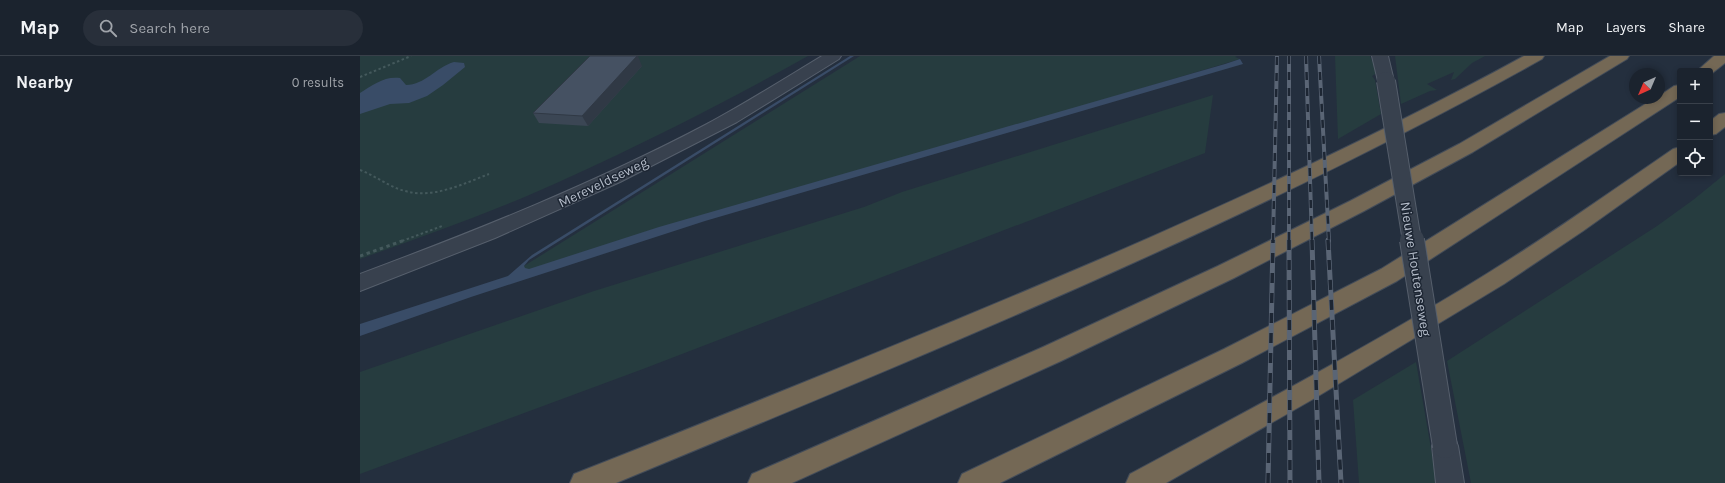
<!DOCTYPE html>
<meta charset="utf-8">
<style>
body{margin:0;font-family:Karla,sans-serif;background:#282f3a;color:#f1f3f6}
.controls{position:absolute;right:12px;top:12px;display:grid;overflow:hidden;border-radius:4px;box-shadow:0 2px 6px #0003}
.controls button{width:36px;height:36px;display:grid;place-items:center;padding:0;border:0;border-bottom:1px solid #39404a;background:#1b232e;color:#f1f3f6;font:20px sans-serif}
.compass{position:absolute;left:1269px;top:12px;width:36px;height:36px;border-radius:50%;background:#1b232e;box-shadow:0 2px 6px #0003;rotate:224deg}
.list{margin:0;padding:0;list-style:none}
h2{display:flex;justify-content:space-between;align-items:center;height:52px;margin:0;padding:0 16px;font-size:17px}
h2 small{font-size:13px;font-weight:400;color:#a0a4aa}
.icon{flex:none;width:22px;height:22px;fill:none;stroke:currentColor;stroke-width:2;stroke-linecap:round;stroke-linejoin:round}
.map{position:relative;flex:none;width:1365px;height:427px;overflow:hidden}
header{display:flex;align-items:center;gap:24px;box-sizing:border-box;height:56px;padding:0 20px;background:#1b232e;border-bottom:1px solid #39404a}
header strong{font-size:19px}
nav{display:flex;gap:22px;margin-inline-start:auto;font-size:14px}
.search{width:280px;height:36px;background:#282f3a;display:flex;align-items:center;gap:10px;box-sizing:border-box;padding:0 14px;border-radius:22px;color:#a0a4aa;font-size:15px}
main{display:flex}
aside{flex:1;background:#1b232e}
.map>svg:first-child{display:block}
</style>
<header>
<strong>Map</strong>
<div class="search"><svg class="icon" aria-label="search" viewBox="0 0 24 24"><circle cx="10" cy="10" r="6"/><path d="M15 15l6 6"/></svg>Search here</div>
<nav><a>Map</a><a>Layers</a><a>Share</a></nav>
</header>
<main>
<aside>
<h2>Nearby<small>0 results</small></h2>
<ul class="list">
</ul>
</aside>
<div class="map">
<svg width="1365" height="427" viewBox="0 0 1365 427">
<rect width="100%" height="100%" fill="#242f3e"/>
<g fill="#263c3f">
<path d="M0,0h448c-91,51 -185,98 -281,140 -55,23 -111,43 -167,63z"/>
<path d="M500,0h377l-2,1 5,2 -740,222z"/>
<path d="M975,0h35l7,17 -5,3 3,4 6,34 -43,25z"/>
<path d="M1035,0h90l-13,7 -17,16 -4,1 3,-8 -27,12 10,6 -7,1 -29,13z"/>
<path d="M853,39l-8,58 -562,216 -283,105v-102l234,-81 270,-84 38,-15z"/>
<path d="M1365,118v309h-254l-24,-122 210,-135 36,-26z"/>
<path d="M1056,306l21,121h-78l-6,-83z"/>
</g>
<g fill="#394c67">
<path d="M490,0h4l-325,204 -5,6 1,2 4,1 130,-42 566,-163 15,-5 3,5 -538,157 -234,76 -111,39v-12l148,-48 24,-21z"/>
<path d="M94,6l10,1 1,4 -22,18 -16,11 -18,7 -19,1 -30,10v-21c13,-8 24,-17 40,-15l6,7c19,0 30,-18 48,-23z"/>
</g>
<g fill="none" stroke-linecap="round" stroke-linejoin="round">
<g stroke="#565f6c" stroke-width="2">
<g id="minor">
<path d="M462,0h19l-2,3 -102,63 -117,60 -125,56 -135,53v-17c118,-44 235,-91 347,-150 39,-21 77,-45 115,-68z"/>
<path d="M1012,0h16l6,25 -2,4 -6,1 -6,-1 -2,-4z"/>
<path d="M1085,378l10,4 3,8 6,37h-28l-4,-37 3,-8z"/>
</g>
</g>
<g stroke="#434c59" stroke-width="2">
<g id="motorway">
<path d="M1164,0h20l-2,3c-297,166 -613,294 -926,424h-46l4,-9c175,-69 349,-139 522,-213 145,-63 289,-129 428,-205z"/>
<path d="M1250,0h19l-2,3 -154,93 -109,59 -130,67 -173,83 -269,122h-44l4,-9 291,-127 175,-81 132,-65 109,-57z"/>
<path d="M1354,0h11v7l-14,11 -1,-3h-13z"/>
<path d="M1320,29v12l-283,184 -155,82 -242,120h-42l4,-9 262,-125 157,-80 274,-171h4v-2l15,-10z"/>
<path d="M1365,57v14l-9,7 -6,1v-14l9,-7z"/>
<path d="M1320,91v15l-97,69 -79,53 -189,114 -149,85h-40l4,-9c121,-65 242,-129 358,-201 63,-39 124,-82 185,-124z"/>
</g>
</g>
<g stroke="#44595c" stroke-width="2" stroke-dasharray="2.5 2.5" stroke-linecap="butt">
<path d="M0,21l51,-21"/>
<path d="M0,114c16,6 29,17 45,21 28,8 58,-7 84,-17"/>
<path d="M42,185l40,-15"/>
</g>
<path stroke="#44595c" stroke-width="3" stroke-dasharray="3.5 3.5" stroke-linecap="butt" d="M0,200l45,-16"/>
<use href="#minor" fill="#38414e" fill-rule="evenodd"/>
<use href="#motorway" fill="#746855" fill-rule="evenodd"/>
<g stroke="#5a6575" stroke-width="4">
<g id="rail-far1">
<path d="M929,0v185"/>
<path d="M946,0l6,185"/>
<path d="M959,0l10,185"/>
<path d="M913,185l4,-185"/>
</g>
</g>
<g stroke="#5a6575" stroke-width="5">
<g id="rail">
<path d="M929,184l1,243"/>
<path d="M952,184l7,243"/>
<path d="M968,184l13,243"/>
<path d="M908,427l5,-243"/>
</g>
</g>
<use href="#rail-far1" stroke="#1d2633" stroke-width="2.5" stroke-dasharray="8" stroke-linecap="butt"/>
<use href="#rail" stroke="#1d2633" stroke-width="3.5" stroke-dasharray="10" stroke-linecap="butt"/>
<g stroke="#565f6c" stroke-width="20" stroke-linecap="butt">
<path id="minor-bridge-far1" d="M1026,25l26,160"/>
</g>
<g stroke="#565f6c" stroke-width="26" stroke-linecap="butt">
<path id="minor-bridge" d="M1052,184l33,206"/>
</g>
<use href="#minor-bridge-far1" stroke="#38414e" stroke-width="18"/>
<use href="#minor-bridge" stroke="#38414e" stroke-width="24"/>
</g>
<path fill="#3b4654" d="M282,10l-54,60 -49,-3 -6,-10z"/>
<path fill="#303945" d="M277,0h1l4,10 -54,60 -6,-10z"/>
<path fill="#455162" stroke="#303945" d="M230,0h47l-55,60 -49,-3z"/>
<g text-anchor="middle" stroke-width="3" stroke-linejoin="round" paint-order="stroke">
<g font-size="14" fill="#b4bcc9" stroke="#1d2633">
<text transform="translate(243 126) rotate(-26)" y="5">Mereveldseweg</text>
<text transform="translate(1056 213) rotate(81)" y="5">Nieuwe Houtenseweg</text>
</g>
</g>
</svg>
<div class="controls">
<button>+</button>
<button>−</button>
<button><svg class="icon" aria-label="locate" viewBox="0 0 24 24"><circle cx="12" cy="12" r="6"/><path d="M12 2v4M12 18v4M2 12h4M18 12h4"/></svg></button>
</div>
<svg class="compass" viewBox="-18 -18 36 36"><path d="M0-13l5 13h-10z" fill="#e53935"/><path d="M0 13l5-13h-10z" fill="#a0a4aa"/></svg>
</div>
</main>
